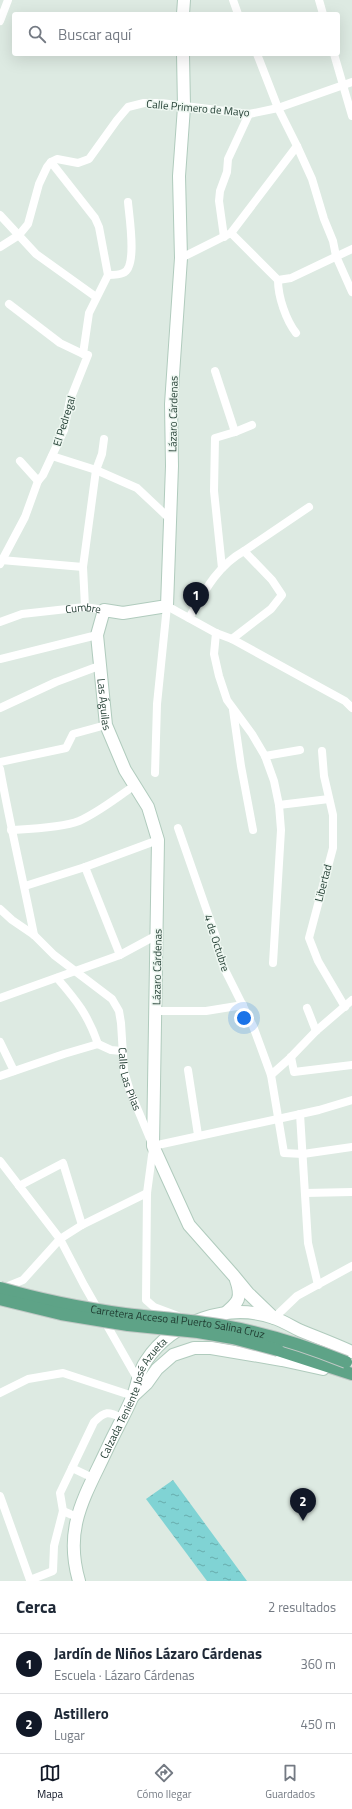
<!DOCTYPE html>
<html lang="es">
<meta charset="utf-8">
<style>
body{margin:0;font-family:"Titillium Web",sans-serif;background:#f6f6f7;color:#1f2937}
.you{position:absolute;left:244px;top:1018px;width:14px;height:14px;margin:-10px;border:3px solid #fff;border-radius:50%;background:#1a73e8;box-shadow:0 0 0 6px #1a73e833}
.badge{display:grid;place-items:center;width:26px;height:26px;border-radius:50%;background:#111827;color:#fff;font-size:13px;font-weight:700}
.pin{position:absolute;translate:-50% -33px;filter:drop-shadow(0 1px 2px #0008)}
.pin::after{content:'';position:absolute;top:21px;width:14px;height:12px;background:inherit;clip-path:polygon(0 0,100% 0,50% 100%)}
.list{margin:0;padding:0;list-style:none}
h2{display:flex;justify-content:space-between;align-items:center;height:52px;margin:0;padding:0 16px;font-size:17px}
h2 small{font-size:13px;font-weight:400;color:#747a83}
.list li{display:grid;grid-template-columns:26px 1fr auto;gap:12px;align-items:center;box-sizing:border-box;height:60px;padding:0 16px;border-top:1px solid #e0e1e3}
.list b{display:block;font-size:15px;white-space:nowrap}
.list p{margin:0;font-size:13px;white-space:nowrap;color:#747a83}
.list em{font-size:13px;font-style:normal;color:#747a83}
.icon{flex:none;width:22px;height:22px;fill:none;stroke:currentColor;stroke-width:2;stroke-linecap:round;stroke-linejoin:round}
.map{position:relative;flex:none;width:352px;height:1581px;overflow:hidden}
.search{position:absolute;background:#fff;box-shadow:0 4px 16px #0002;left:12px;right:12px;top:12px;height:44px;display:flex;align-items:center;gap:10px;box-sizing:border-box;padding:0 14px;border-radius:4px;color:#747a83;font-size:15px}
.sheet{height:172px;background:#fff}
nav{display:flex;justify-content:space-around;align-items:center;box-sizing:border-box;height:56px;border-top:1px solid #e0e1e3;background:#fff;font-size:11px;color:#747a83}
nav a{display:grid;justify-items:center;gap:2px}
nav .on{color:#111827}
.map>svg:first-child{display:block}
</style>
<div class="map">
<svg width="352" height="1581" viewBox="0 0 352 1581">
<defs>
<pattern id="water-ripples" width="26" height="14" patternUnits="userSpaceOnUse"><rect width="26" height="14" fill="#80d3d4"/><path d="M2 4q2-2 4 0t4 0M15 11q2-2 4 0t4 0" fill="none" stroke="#68acac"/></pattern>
</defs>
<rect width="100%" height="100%" fill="#ddeae2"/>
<path fill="url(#water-ripples)" d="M173,1480l74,101h-40l-61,-82z"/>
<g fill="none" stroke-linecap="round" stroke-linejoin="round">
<g stroke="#b0cbbd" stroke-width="14">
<g id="secondary">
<path d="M183,14l1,-14"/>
<path id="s3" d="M183,54l1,53 -5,69 2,82 -10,146 1,62 -5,140 -44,7 -19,-3 -7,25 9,90 19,45 23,37 10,33 -5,306 36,79 45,51 14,17 26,25"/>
<path d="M223,1315c14,-12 20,-15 13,-35"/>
<path d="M133,1396l14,-13 10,-14 16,-14 21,-7h17l71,12 41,9"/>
<path id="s4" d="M79,1581c-16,-55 7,-86 29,-134 8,-17 17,-33 24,-49 6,-13 5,-24 14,-37 26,-40 83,-59 128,-43 9,3 17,8 25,12 17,7 36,14 53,22"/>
</g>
</g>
<g stroke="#c0c8c5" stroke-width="14">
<path id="primary" d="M278,1350l74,24"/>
</g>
<g stroke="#fff" stroke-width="8">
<path d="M233,0l5,14"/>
<path d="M319,0l4,14"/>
<path d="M0,21l8,-21"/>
<path d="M257,54l21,54 19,38 15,33 12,40 9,22 3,15 16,36"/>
<path d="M334,54l18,62"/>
<path d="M51,162l44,56 4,9 9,48"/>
<path d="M0,215l36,39 60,43"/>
<path d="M231,233l47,47 13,-2 61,-29"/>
<path d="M224,237l-5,-36 1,-10 7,-19 1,-13 21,-45"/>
<path d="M0,247l19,-12 9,-11 11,-40 8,-17 4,-5 6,-3 21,4 11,-4 28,-39 11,-13 16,-4h17l88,11 29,-6 74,-26"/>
<path d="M181,258l50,-25 66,-87"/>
<path d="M108,275c4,0 11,0 15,-2 15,-5 6,-57 5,-71"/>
<path d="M278,280c0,17 8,40 18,53"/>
<path d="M9,304l51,39 23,11"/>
<path d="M215,371l20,61 -20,6 -1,53 8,77"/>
<path d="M235,432l17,-7"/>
<path d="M52,456l44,14 41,18 33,31"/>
<path d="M20,461l18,20"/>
<path d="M244,551l65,-44"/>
<path d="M1,560l82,7"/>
<path d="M0,564l25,-47 13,-36 5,-6 21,-45 6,-30 18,-45 -5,-1 6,-41 19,-38"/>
<path d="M85,607l-2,-40 13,-97 6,-16 2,-15"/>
<path d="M189,618c15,-26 28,-52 55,-67l28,29 10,15 -11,14 -39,30"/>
<path id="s1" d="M0,622l22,-8 63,-7 19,3"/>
<path d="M216,633l-2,21 5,22 8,24 25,34 13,22 9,25 5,24 2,25 -8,133"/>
<path d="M0,659l97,-24"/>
<path d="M0,708l56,-26 43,-16"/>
<path d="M233,710l8,56 12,64"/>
<path d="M322,751l2,25 9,39v33l-24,90 9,23 27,46"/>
<path d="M265,756l35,-6"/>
<path d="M0,762l66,-14 7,-14 33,-9"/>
<path d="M0,769c10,56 23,110 34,166"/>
<path d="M155,773l2,-69 10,-98 49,27 16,6 113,62 7,7"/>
<path d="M279,805l50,-6"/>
<path d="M178,828l38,109 -1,4 9,27 29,58 18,49 13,78 19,1 49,-7"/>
<path d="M11,830c18,-1 51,-2 68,-9 20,-9 37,-23 55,-35"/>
<path d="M85,867l35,88"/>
<path d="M25,886l60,-19 73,-27"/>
<path id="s2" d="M0,909l12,11 22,15 20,20 58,44 7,12 2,12 3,48 6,20 21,50"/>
<path d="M57,978c20,23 31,37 41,66"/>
<path d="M0,998l120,-43 37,-20"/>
<path d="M307,1008l9,23"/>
<path d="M156,1011h50l37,-6"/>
<path d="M0,1042l14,29"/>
<path d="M291,1057l3,15 58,-7"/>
<path d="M188,1070l10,65"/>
<path d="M271,1075l18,-16 27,-28 36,-31"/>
<path d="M0,1076l64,-22 34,-10 13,6 11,1"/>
<path d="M300,1114l8,129 10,42"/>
<path d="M153,1146l166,-36 33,-10"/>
<path d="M153,1148l-6,45 -1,107 8,7 24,9"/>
<path d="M0,1161l60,78 24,46 53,93"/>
<path d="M19,1186l44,-23 19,62"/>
<path d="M305,1193l47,-1"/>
<path d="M1,1289l22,-9 37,-41 22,-14 65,-32"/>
<path d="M274,1318l23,-22 55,-30"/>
<path d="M0,1393l28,-14 35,-6 70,23"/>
<path d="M72,1468l21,10"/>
<path d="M0,1496l30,84 23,-9 1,-25 9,-35 -3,-18 34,-71c11,-11 14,-11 28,-4"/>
<path d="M63,1511l14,6"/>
</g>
<use href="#secondary" stroke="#fff" stroke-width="12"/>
<use href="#primary" stroke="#5ea387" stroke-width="12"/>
<g stroke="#c0c8c5" stroke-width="14" stroke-linecap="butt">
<g id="primary-bridge">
<path id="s5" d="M0,1288c41,12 82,20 125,26 33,4 66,6 99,12 42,7 82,20 122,36"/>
<path d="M0,1299l61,15 67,11 70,7 35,6 45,12"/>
</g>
</g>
<use href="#primary-bridge" stroke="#5ea387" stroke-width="12"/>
</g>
<g text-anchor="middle" stroke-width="3" stroke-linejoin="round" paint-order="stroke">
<g font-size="11" fill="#1e3a2f" stroke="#eef7f1">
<text transform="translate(198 108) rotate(5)" y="4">Calle Primero de Mayo</text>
<text transform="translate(173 414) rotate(-89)" y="4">Lázaro Cárdenas</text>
<text transform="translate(64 421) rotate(-73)" y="4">El Pedregal</text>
<text dy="4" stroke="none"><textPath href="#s1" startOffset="85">Cumbre</textPath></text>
<text dy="4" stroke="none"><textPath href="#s3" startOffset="712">Las Águilas</textPath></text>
<text transform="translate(323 883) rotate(-75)" y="4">Libertad</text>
<text transform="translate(217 943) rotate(72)" y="4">4 de Octubre</text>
<text transform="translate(157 967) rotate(-89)" y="4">Lázaro Cárdenas</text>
<text dy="4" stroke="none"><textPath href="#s2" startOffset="227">Calle Las Pilas</textPath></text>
<text dy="4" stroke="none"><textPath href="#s5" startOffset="181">Carretera Acceso al Puerto Salina Cruz</textPath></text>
<text dy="4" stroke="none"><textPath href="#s4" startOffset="197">Calzada Teniente José Azueta</textPath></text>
</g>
</g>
</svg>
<div class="you"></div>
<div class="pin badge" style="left:196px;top:615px">1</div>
<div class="pin badge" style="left:303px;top:1521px">2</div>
<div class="search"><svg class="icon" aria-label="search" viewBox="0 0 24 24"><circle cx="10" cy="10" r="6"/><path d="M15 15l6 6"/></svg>Buscar aquí</div>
</div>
<section class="sheet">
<h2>Cerca<small>2 resultados</small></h2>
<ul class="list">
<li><span class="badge">1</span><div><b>Jardín de Niños Lázaro Cárdenas</b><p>Escuela · Lázaro Cárdenas</p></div><em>360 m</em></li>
<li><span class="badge">2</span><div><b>Astillero</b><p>Lugar</p></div><em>450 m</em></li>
</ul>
</section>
<nav>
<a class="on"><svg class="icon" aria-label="map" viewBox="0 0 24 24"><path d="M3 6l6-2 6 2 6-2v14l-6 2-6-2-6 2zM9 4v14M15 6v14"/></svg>Mapa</a>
<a><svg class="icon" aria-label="directions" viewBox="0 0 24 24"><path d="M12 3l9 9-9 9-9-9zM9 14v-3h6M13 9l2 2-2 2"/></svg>Cómo llegar</a>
<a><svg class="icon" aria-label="saved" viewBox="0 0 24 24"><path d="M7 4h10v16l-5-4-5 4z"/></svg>Guardados</a>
</nav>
